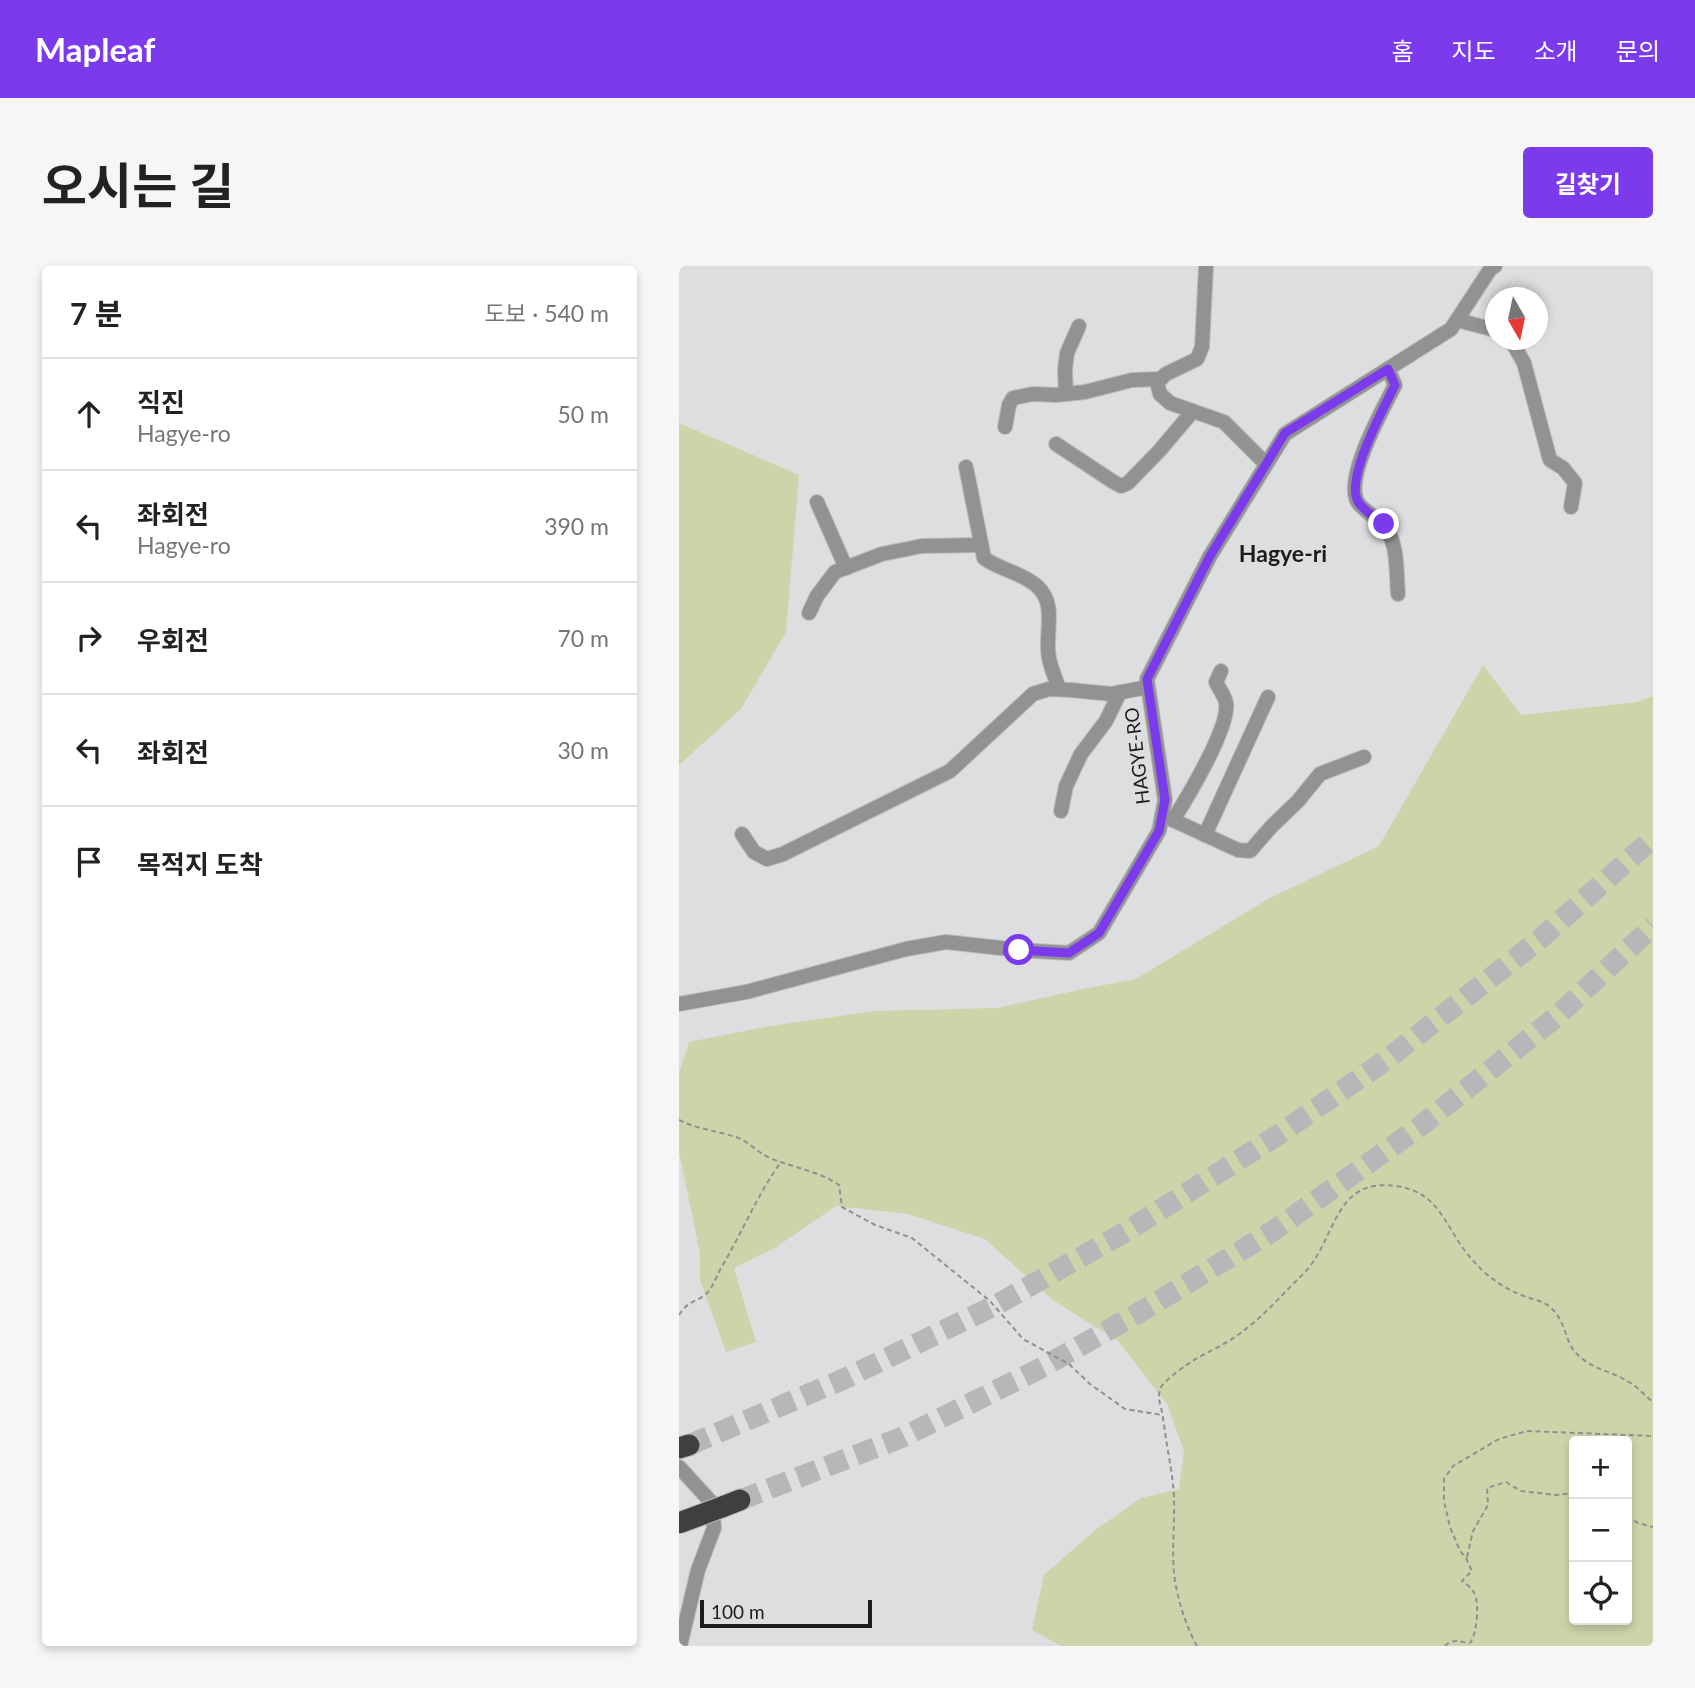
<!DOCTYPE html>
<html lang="ko">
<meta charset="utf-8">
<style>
body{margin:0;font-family:Lato,"Noto Sans KR",sans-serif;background:#f6f6f6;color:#222}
.controls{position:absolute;right:21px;bottom:21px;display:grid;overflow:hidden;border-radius:7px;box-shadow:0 4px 10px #0003}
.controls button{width:63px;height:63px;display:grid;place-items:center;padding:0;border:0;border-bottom:2px solid #e0e0e0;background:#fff;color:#222;font:35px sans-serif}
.compass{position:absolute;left:806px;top:21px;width:63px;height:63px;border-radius:50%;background:#fff;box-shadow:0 4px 10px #0003;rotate:171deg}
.scale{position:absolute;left:21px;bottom:18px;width:172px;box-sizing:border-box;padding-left:7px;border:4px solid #1c1c1d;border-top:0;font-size:19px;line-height:24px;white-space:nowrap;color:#1c1c1d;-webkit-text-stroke:5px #dddedf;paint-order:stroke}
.stop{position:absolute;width:21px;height:21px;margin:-16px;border:5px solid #7c3aed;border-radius:50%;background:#fff}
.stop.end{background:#7c3aed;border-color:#fff;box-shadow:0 2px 7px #0008}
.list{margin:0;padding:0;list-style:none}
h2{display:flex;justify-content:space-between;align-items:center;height:91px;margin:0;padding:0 28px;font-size:30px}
h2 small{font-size:23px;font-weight:400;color:#767676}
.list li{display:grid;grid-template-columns:46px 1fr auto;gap:21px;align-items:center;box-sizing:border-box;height:112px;padding:0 28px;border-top:2px solid #e0e0e0}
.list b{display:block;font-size:26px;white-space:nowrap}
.list p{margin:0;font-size:23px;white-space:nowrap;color:#767676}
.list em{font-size:23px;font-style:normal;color:#767676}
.icon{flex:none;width:38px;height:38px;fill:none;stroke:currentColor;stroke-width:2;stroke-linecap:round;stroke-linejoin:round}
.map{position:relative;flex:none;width:974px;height:1380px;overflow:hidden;border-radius:7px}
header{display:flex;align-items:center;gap:42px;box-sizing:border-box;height:98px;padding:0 35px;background:#7c3aed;color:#fff}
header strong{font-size:33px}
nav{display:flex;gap:38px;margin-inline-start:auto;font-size:24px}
.intro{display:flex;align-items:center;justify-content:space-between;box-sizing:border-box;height:168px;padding:0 42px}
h1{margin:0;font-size:49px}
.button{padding:18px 32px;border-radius:7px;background:#7c3aed;color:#fff;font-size:24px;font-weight:700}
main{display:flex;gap:42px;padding:0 42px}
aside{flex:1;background:#fff;border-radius:7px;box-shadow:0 4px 10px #0003}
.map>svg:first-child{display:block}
</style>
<header>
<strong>Mapleaf</strong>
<nav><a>홈</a><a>지도</a><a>소개</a><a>문의</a></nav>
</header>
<div class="intro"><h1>오시는 길</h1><a class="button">길찾기</a></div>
<main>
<aside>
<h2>7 분<small>도보 · 540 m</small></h2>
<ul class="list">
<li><svg class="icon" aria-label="ahead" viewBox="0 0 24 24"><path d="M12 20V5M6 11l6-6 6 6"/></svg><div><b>직진</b><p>Hagye-ro</p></div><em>50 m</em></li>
<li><svg class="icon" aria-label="left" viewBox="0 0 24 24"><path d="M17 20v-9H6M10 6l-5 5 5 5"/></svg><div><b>좌회전</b><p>Hagye-ro</p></div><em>390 m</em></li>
<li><svg class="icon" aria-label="right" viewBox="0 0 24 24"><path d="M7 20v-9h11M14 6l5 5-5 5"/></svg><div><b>우회전</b></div><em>70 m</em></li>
<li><svg class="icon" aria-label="left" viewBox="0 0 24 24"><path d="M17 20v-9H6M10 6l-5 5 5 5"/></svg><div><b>좌회전</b></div><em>30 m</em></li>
<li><svg class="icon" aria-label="arrive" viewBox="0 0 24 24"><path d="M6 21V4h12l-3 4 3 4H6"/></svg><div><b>목적지 도착</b></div></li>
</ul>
</aside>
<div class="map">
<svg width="974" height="1380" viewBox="0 0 974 1380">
<rect width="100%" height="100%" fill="#dddedf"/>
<g fill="#ccd5a9" fill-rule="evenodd">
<path d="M0,157l120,52 -13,157 -45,77 -62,56z"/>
<path d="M804,399l38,50 116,-13 16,-6v950h-592l-29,-16 12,-55 50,-44 47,-33 38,-9 5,-38 -17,-47 -49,-63 -67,-42 -66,-60 -77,-25 -72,-8 -61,42 -41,20 22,74 -30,10 -26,-72v-27l-21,-101v-79l10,-31 81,-16 105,-15 122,-3 86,-19 53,-10 132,-80 111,-53zM895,1175h53v179h-53z"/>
</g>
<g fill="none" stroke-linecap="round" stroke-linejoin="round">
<g stroke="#b6b7b8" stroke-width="21" stroke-dasharray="21 10" stroke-linecap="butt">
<path d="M10,1179l155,-66 152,-74 131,-74 151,-96 108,-75 154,-121 113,-101"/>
<path d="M61,1234l163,-63 140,-70 104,-59 126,-77 145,-103 138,-111 97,-91"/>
</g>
<g stroke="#babbbc" stroke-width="16">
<g id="minor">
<path d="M527,0l-4,81 -5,12 -31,15 -9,8 3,12 10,9 54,19 42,42"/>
<path d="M778,54l38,10"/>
<path d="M832,74l13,23 26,97 13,8 12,15 -4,24"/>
<path d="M709,103l7,16c-12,24 -50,91 -38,116 4,8 17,15 24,21 18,18 15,49 17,72"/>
<path d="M387,128l-1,-24 2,-17 12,-27"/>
<path d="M326,161l4,-22 4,-7 20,-4 23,1 29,-3 47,-12 29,-1"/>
<path d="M377,178l56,37 9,5 7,-3 32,-33 33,-39"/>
<path d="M287,201l18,91c16,12 37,14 53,28 21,19 7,48 12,72 2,11 7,21 10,31"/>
<path d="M138,236l29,66"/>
<path d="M130,347l8,-17 18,-24 47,-18 40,-8 59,-1"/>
<path d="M382,545l5,-25 15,-32 25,-33 14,-29"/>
<path d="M483,549l76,35 12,1 21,-24 27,-26 22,-27 44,-17"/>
<path d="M494,554c14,-22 57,-93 53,-117 -1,-7 -7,-14 -10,-21l5,-11"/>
<path d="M63,568l12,18 13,7 16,-5 167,-83 83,-77 16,-5 22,1 40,4 37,-7"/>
<path d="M526,569l63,-138"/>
<path d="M0,738l67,-12 160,-43 40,-7 73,8 50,3 30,-20 60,-102 6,-31 -18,-121 63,-123 75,-122 166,-105 40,-61 4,-2"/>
<path d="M0,1201l33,36 2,25 -16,42 -18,76"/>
</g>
</g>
<g stroke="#babbbc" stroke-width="23">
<g id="highway">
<path d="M0,1182l10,-3"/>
<path d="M43,1241l18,-7"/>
</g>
</g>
<g stroke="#909091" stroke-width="2" stroke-dasharray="5 3.5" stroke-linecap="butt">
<path d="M0,854c18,9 38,11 57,17 12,4 21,15 32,20 24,11 49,13 71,28l3,22 33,18 37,13 78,63 33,38 46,25 21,20 35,25 37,6"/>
<path d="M0,1049c10,-16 20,-13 29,-23 6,-7 9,-17 13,-24 21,-35 36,-73 60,-106"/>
<path d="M948,1250l11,7 15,4"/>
<path d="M788,1291l6,-26 15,-26 -1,-17 19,-6 15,9 35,4 18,-2"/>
<path d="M518,1380c-11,-20 -18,-42 -22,-65 -4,-28 0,-56 -1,-84 -1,-20 -5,-39 -8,-58 -1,-7 -2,-14 -3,-21 -1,-11 -7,-19 -2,-31 3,-5 18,-17 24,-21 15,-11 34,-18 50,-29 25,-17 45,-40 66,-61 36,-33 30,-99 95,-90 44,6 49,41 73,70 15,18 33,32 55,40 9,4 17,4 25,10 19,16 14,35 29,49 15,15 34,16 51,27 9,5 16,14 24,20"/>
<path d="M766,1380c7,-8 16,-4 25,-3 7,-9 10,-41 4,-50 -2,-5 -8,-9 -12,-12l10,-10 -6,-13 -6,-7 -10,-24 -6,-26v-22l9,-13 46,-27 28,-8 126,5"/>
</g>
<use href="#minor" stroke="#939292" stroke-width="14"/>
<use href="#highway" stroke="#403f3f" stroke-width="21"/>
<g stroke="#babbbc" stroke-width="23" stroke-linecap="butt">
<path id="highway-bridge" d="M0,1257l43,-16"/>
</g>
<use href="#highway-bridge" stroke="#403f3f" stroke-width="21"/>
</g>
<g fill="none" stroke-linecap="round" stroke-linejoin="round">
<path stroke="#7c3aed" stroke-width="9" d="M340,684l50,3 30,-20 60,-102 6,-31 -18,-121 63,-123 75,-123 103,-64 7,16c-11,23 -52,96 -36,118 5,8 17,15 25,21"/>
</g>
<g text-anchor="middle" stroke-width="5" stroke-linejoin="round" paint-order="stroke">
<g font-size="19" fill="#1c1c1d" stroke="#dddedf">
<text transform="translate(458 490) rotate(-97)" y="7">HAGYE-RO</text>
</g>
<g font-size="23" font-weight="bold" fill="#1c1c1d" stroke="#dddedf">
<text x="604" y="296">Hagye-ri</text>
</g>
</g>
</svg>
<div class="controls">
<button>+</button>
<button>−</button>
<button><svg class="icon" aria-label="locate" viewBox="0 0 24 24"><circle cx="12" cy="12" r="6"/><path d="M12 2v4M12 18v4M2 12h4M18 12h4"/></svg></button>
</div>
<svg class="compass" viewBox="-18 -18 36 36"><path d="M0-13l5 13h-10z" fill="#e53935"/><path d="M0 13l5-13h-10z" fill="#767676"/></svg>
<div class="scale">100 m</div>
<div class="stop" style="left:340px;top:684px"></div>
<div class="stop end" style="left:705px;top:258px"></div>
</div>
</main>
